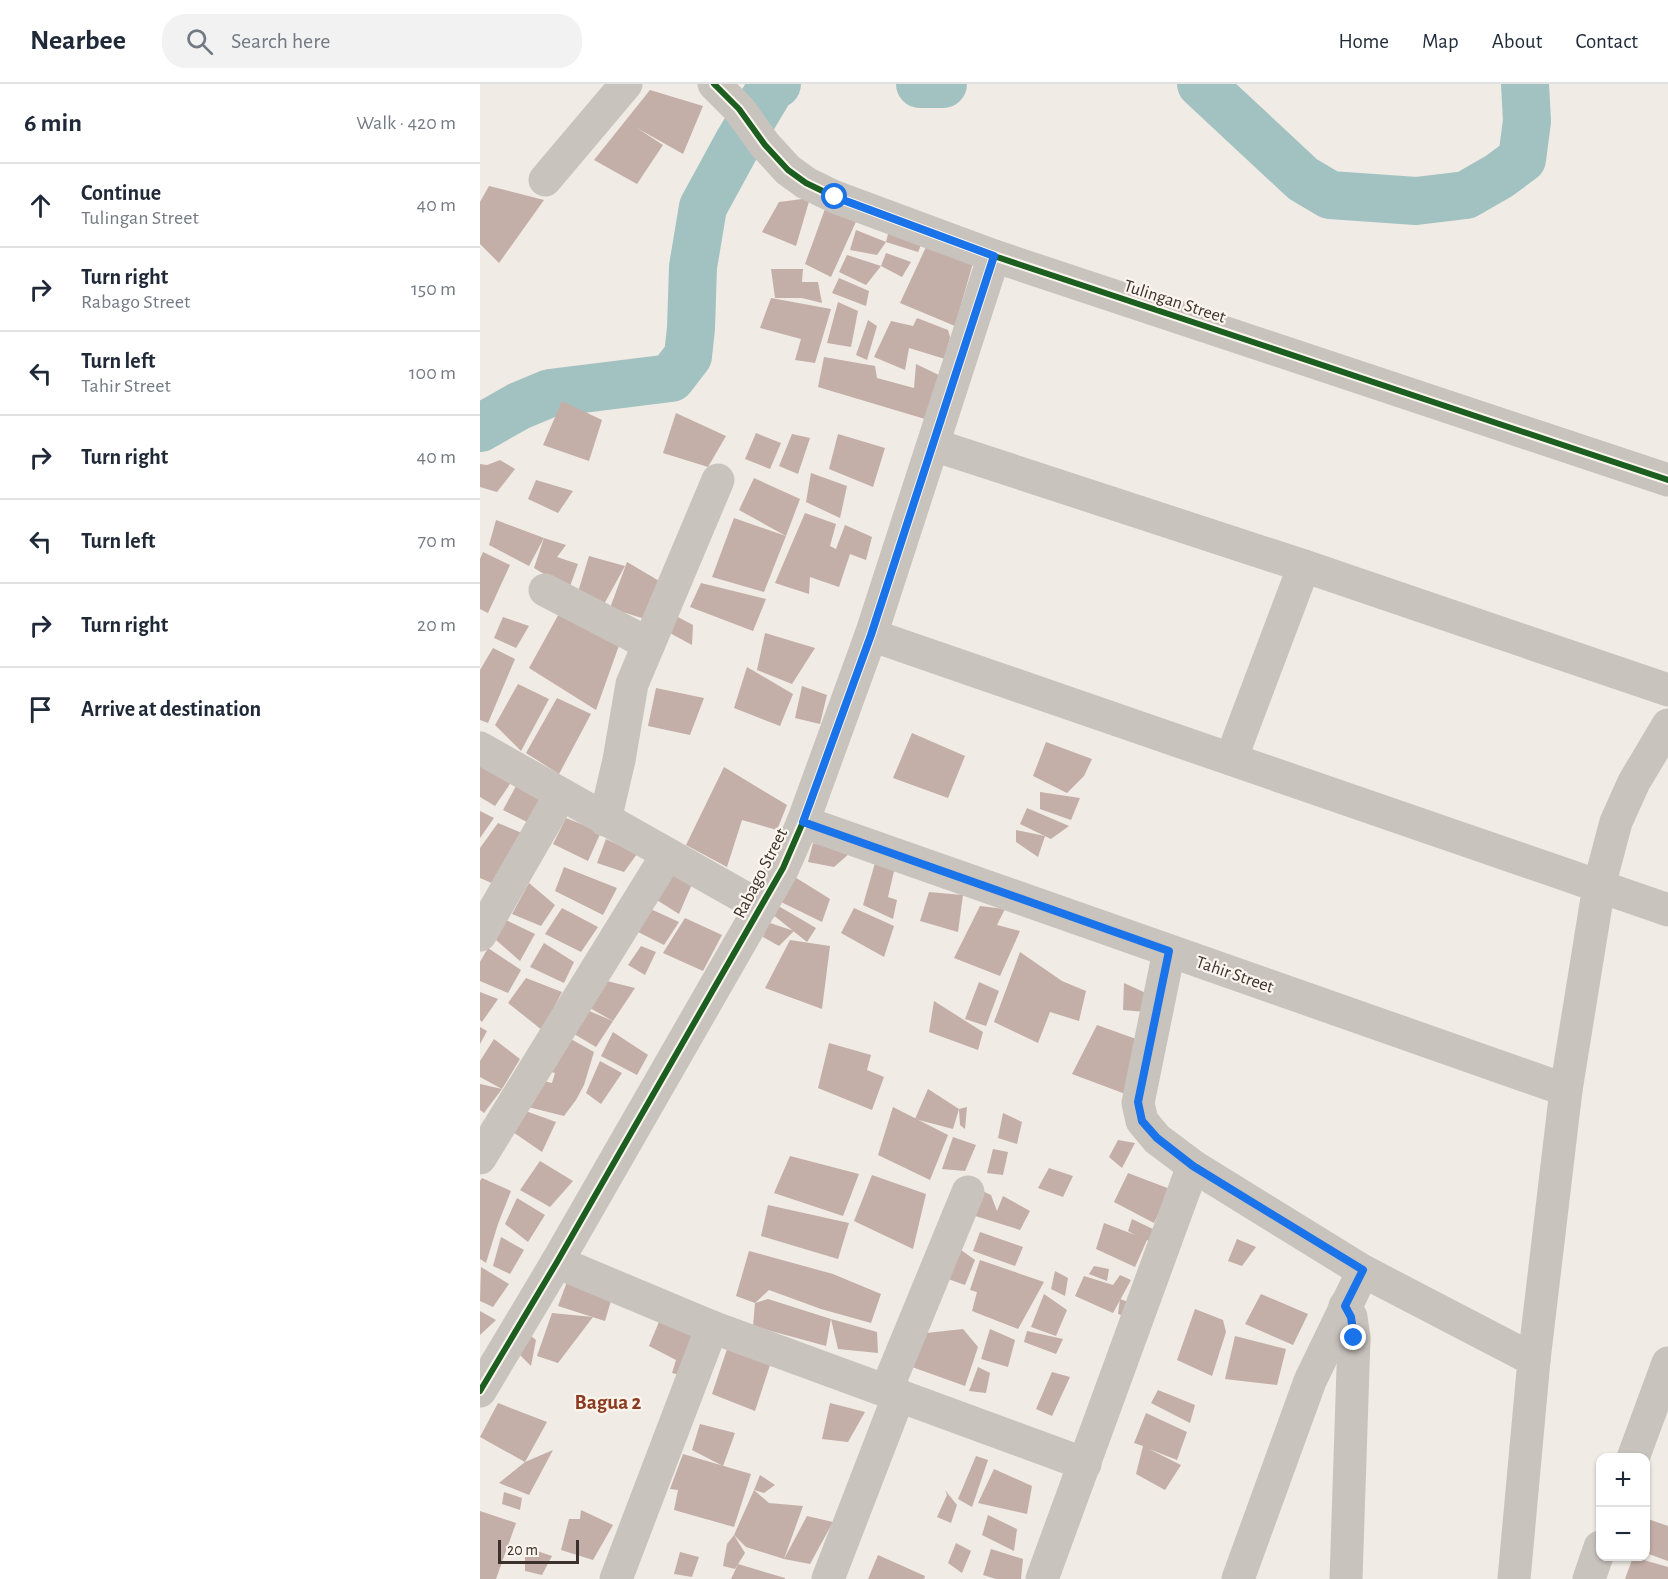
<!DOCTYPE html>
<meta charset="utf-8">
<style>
body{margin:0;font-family:"Alegreya Sans",sans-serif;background:#f2f2f3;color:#1f2937}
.controls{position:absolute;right:18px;bottom:18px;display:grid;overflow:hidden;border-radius:12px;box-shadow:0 2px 4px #0004}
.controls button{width:54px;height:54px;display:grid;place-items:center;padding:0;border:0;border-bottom:2px solid #e0e1e3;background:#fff;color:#1f2937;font:30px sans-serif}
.scale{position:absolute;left:18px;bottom:15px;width:81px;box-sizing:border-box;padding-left:6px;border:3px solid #3b302b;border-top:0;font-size:16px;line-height:21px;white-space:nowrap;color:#3b302b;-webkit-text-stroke:4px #fbf5ee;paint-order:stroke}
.stop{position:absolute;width:18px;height:18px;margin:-14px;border:4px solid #1a73e8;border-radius:50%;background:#fff}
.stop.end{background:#1a73e8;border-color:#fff;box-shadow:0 2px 6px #0008}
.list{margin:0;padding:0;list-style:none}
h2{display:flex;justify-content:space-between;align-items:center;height:78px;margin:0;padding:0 24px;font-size:26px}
h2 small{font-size:20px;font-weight:400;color:#747a83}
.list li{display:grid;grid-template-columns:39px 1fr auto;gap:18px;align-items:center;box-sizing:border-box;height:84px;padding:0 24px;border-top:2px solid #e0e1e3}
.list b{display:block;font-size:22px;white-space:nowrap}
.list p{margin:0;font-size:20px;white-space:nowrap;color:#747a83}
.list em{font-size:20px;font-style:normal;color:#747a83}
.icon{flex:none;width:33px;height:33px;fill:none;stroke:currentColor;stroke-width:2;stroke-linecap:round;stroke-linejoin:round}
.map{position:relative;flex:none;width:1188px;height:1495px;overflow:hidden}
header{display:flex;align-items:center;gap:36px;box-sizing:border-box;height:84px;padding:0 30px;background:#fff;border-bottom:2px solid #e0e1e3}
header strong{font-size:28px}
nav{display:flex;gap:33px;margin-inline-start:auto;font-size:21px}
.search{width:420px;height:54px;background:#f2f2f3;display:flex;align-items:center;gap:15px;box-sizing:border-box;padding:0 21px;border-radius:24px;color:#747a83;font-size:22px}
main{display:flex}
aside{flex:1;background:#fff}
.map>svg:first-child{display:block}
</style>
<header>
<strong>Nearbee</strong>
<div class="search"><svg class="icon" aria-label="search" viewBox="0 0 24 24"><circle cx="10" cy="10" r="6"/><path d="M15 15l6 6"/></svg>Search here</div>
<nav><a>Home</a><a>Map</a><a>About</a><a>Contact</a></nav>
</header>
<main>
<aside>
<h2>6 min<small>Walk · 420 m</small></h2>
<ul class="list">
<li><svg class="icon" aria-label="ahead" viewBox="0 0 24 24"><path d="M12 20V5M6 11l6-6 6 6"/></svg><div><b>Continue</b><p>Tulingan Street</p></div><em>40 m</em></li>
<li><svg class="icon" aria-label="right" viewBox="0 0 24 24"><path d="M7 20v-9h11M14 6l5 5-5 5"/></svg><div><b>Turn right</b><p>Rabago Street</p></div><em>150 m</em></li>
<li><svg class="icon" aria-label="left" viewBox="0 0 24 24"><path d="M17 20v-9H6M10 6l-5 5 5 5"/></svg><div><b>Turn left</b><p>Tahir Street</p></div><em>100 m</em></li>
<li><svg class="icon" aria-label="right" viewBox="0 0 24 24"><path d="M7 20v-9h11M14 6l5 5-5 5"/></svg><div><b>Turn right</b></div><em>40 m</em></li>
<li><svg class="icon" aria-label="left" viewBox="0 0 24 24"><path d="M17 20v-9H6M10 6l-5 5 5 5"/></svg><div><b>Turn left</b></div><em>70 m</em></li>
<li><svg class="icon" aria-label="right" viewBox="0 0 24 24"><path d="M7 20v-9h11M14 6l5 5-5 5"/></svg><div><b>Turn right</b></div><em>20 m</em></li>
<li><svg class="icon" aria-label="arrive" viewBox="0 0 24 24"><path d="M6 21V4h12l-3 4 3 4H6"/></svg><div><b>Arrive at destination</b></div></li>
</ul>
</aside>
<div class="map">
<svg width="1188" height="1495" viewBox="0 0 1188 1495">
<rect width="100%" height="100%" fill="#f0ebe5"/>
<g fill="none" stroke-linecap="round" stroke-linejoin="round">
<g stroke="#a1c2c1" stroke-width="48">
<path d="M440,0h23"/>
<path d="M721,0l102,95 27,16 86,6 50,-6 33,-19 23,-17 5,-38 -2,-37"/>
<path d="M0,344l39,-22 31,-13 121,-15 17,-22 3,-28 2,-61 10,-60 36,-66 33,-55 5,-2"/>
</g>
</g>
<g fill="#c3afa7">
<path d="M170,6l53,16 -20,48 -46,-26 26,17 -26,39 -43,-24z"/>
<path d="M9,102l55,14 -45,63 -19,-19v-42z"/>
<path d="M330,114l-14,48 -34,-14 17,-30z"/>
<path d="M345,125l34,6 -28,62 -26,-13z"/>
<path d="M376,146l30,12 -9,13 -27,-5z"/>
<path d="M409,146l35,8 -6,14 -32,-10z"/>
<path d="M446,163l47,16 -18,63 -55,-23z"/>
<path d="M406,169l25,9 -9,15 -21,-11z"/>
<path d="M367,171l34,11 -15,19 -27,-13z"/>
<path d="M291,185h32l-1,13h16l4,21 -20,-5h-27z"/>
<path d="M359,194l30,13 -3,15 -34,-13z"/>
<path d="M291,214l60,11 -16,54 -20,-3 6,-21 -41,-11z"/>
<path d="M358,218l20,9 -7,36 -24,-4z"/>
<path d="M437,234l31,12 2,7 -5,22 -36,-11 -4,22 -31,-13 17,-36 22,5z"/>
<path d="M388,236l9,6 -10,34 -11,-5z"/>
<path d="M344,273l51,9 2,12 37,10 2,-24 29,14 -20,41 -107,-32z"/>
<path d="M82,317l40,19 -13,41 -46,-16z"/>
<path d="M196,329l50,23 -18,31 -45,-14z"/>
<path d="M276,349l25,10 -11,26 -25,-10z"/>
<path d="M312,350l18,4 -12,36 -19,-8z"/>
<path d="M358,350l47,14 -12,39 -44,-18z"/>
<path d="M20,376l15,9 -18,23 -17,-5v-23l7,1z"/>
<path d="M331,389l36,13 -7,32 -34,-16z"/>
<path d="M274,394l46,21 -14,37 -47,-26z"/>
<path d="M56,396l37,11 -15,22 -30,-14z"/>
<path d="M325,429l31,11 -6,22 6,3 9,-24 27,12 -6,23 -16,-6 -11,33 -29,-10 -1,17 -34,-11z"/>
<path d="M254,434l52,18 -22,56 -52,-15z"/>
<path d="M16,436l48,18 -15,28 -40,-21z"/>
<path d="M64,454l22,7 -9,12 21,7 -9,25 -35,-21z"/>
<path d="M3,468l27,13 -22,48 -8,-4v-50z"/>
<path d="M109,472l36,10 -22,40 -25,-14z"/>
<path d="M147,478l34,20 -16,37 -35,-11z"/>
<path d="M221,499l65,16 -13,32 -63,-24z"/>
<path d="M81,526l61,27 -26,73 -67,-42z"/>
<path d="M196,532l17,9 -1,20 -24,-13z"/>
<path d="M23,533l26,9 -13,22 -22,-10z"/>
<path d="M285,549l50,15 -23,36 -35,-14z"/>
<path d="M13,564l22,11 -27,64 -8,-3v-50z"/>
<path d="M267,583l46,27 -13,32 -46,-18z"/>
<path d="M38,600l31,15 -28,52 -26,-26z"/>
<path d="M322,602l25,9 -7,29 -25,-6z"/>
<path d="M176,604l48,10 -14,37 -42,-9z"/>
<path d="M77,614l34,16 -32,60 -33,-21z"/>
<path d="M432,649l53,23 -17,42 -55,-20z"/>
<path d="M566,658l46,17 -8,17 -17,17 -34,-17z"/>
<path d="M0,675l34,19 -19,28 -15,-9z"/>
<path d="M244,683l63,38 -10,25 -35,-10 -15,47 -41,-22z"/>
<path d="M36,702l26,10 -15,26 -24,-12z"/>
<path d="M560,708l40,6 -9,22 -31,-11z"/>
<path d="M547,724l42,18 -18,13 -31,-15z"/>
<path d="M0,727l14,7 -14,20z"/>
<path d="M86,734l35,14 -13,29 -35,-17z"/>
<path d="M18,739l24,10 -28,51 -14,-6v-30z"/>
<path d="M536,746l29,6 -7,21 -22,-15z"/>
<path d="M126,755l31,15 -13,18 -27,-9z"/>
<path d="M333,759l37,10 -16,14 -26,-5z"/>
<path d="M395,779l20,4 -7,30 9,3 -4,19 -30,-14z"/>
<path d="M84,783l53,21 -14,27 -48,-24z"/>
<path d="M187,788l25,12 -13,30 -30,-19z"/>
<path d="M310,790l40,25 -8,23 -41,-20z"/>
<path d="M49,799l26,22 -14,21 -29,-12z"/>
<path d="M449,808l34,3 -5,37 -38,-11z"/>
<path d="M295,820l41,24 -9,14 -35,-28z"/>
<path d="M164,822l35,16 -15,23 -32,-16z"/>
<path d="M500,822l25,3 -8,16 23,6 -20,45 -46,-18z"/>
<path d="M82,824l36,19 -17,25 -36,-18z"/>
<path d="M374,824l40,18 -10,31 -43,-24z"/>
<path d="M205,834l37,17 -19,36 -40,-18z"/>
<path d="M26,836l29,14 -15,27 -24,-21z"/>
<path d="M287,838l27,9 -15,15 -16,-9z"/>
<path d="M310,856l40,6 -8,63 -57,-21z"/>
<path d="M64,859l30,19 -10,21 -34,-16z"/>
<path d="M161,862l15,6 -11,23 -17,-10z"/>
<path d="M8,864l33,22 -13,23 -28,-12v-19z"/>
<path d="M540,868l42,29 24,10 -7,30 -29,-9 -12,31 -44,-21z"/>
<path d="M46,894l36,14 -20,38 -34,-27z"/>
<path d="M119,895l36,9 -22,33 -25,-14z"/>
<path d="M499,898l20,9 -13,35 -21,-7z"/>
<path d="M644,899l24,11 -3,18 -22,-2z"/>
<path d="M0,908l18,7 -16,23 -2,-2z"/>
<path d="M454,917l49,31 -5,18 -49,-18z"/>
<path d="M102,924l31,13 -17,26 -27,-16z"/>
<path d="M617,941l42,15 -11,55 -56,-21z"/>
<path d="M0,943l7,4 -7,13z"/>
<path d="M133,948l35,23 -11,20 -36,-19z"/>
<path d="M89,954l25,14 -10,33 -8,15 -12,16 -40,-10 12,-27 16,4 3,-10 -15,-4z"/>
<path d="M14,955l26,20 -18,30 -22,-12v-16z"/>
<path d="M349,959l42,12 -4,15 17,7 -12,33 -54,-22z"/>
<path d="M120,977l22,12 -21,31 -15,-11z"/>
<path d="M0,1000l22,5 -18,24 -4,-3z"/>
<path d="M448,1005l31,20 -6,20 -38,-10z"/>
<path d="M413,1023l55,28 -18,45 -52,-25z"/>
<path d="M487,1023l-2,22 -5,-4 -1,-16z"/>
<path d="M43,1026l33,12 -14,30 -32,-22z"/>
<path d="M523,1029l19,9 -5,22 -19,-6z"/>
<path d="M473,1053l23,8 -11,26 -23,-2z"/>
<path d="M638,1056l17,3 -13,25 -13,-11z"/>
<path d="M513,1065l15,3 -5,23 -16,-2z"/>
<path d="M310,1072l69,18 -16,42 -69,-23z"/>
<path d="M60,1077l33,20 -23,26 -30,-17z"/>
<path d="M569,1084l24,8 -10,21 -25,-9z"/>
<path d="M648,1089l42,16 -16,34 -40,-21z"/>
<path d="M392,1091l54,19 -13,55 -59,-28z"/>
<path d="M2,1094l29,13 -13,33 -12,39 -6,-4v-78z"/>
<path d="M500,1106l11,5 6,16 6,-15 27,15 -10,19 -51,-16z"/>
<path d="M37,1114l28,17 -17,27 -23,-18z"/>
<path d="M288,1121l81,18 -11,36 -77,-23z"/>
<path d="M652,1135l25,12 -5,12 -5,-3 -12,27 -39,-18 8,-26 31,12 -7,-4z"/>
<path d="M500,1148l43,15 -8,19 -42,-15z"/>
<path d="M21,1153l23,13 -14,24 -17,-8z"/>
<path d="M757,1155l19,8 -14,19 -14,-5z"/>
<path d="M481,1166l14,10 -10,25 -17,-6z"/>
<path d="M269,1167l84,23 48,20 -10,29 -50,-14 -52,-19 -14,13 -19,-7z"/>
<path d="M500,1176l64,22 -26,47 -46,-18 5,-19 -7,-2z"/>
<path d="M614,1182l15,3 -2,12 -18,-7z"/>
<path d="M1,1183l28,17 -16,23 -13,-6z"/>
<path d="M575,1187l13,7 -3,18 -14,-7z"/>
<path d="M640,1191l11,5 -18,33 -38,-17 9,-20 29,9z"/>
<path d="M88,1195l45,15 -8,27 -47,-15z"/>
<path d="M564,1210l23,16 -11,26 -25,-9z"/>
<path d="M781,1210l47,20 -15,31 -48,-21z"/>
<path d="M288,1215l63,20 -5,27 -73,-20 2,-23z"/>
<path d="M640,1215l11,4 -4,14 -9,-3z"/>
<path d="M715,1225l28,11 3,12 -14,44 -35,-16z"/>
<path d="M0,1227l16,9 -16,15z"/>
<path d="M72,1229l41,4 -35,46 -21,-7z"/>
<path d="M181,1233l42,13 -19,46 -12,-3 4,-13 -27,-14z"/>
<path d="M351,1235l46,13 1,21 -40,-4z"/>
<path d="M483,1245l15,18 -13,39 -53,-19 14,-34z"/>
<path d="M510,1245l25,11 -7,27 -27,-8z"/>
<path d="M547,1247l36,8 -7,15 -32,-12z"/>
<path d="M50,1251l6,5 -5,26 -12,-12z"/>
<path d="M755,1252l51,13 -9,36 -52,-6z"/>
<path d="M248,1262l43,16 -16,49 -43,-17z"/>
<path d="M498,1283l12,6 -4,20 -17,-2z"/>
<path d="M572,1288l18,5 -18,39 -16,-7z"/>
<path d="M678,1306l37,15 -5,18 -39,-20z"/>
<path d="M18,1319l49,19 -22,40 -45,-25z"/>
<path d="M350,1319l35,9 -17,30 -26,-3z"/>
<path d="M666,1329l41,19 -10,28 -28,-11 32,16 -16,25 -29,-16 7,-28 -9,-3z"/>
<path d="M220,1340l35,9 -12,33 -31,-16z"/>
<path d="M73,1366l-24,45 -30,-12 26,-21z"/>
<path d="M203,1370l68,20 -17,53 -60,-17 4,-20 -8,-1z"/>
<path d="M496,1372l12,4 -16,47 -14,-8z"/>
<path d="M514,1385l38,17 -5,28 -49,-11z"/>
<path d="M280,1391l15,10 -11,8 -10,-3z"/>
<path d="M274,1406l15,13 34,3 -19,53 -38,-12 -12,-12z"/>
<path d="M465,1406l12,15 -6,18 -14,-6 10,-22z"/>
<path d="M24,1408l18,6 -2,12 -18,-6z"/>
<path d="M101,1426l32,15 -20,35 -32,-10 8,-31h11z"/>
<path d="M0,1427l36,12 -20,56h-16z"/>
<path d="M508,1431l29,14 -3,22 -32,-16z"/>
<path d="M327,1432l26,6 -23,42 -26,-5z"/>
<path d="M1168,1435l20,7v35l-22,-8v-27z"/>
<path d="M254,1451l11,18 -10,16 -12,-3 4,-22z"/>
<path d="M476,1459l15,8 -9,22 -14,-10z"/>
<path d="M45,1463l27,9 -10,19 -17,-4z"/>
<path d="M511,1465l32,10 -2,20h-25l-13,-4z"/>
<path d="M200,1468l19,5 -7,20 -18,-3z"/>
<path d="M398,1471l47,21 -1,3h-56z"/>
<path d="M1153,1473l35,10v12h-43z"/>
<path d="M258,1480l47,14v1h-54z"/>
</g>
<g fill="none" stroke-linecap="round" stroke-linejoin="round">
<g stroke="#c9c3be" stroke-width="33">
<path d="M234,0l25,25 26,36 23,25 18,13 29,14 159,59 674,224"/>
<path d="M65,96l81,-96"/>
<path d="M454,361l370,121 364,124"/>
<path d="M65,506l104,54"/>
<path d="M391,551l797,275"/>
<path d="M0,664l281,159"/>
<path d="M751,675l73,-193"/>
<path d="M125,736l14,-60 13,-76 86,-204"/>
<path d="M323,738l763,268"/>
<path d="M0,851l81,-141"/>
<path d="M689,867l-31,152 4,18 15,18 36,27 170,105 171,89"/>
<path d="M0,1074l187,-303"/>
<path d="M77,1178l155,65 373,137"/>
<path d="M865,1222l6,11 3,21 -8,241"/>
<path d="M0,1307l77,-129 226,-394 20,-46 68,-187 123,-379"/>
<path d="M406,1307l82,-199"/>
<path d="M1153,1374l35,-95"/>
<path d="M136,1495l96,-252"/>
<path d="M348,1495l71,-184"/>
<path d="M562,1495l151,-413"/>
<path d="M758,1495l72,-198 53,-110"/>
<path d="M1034,1495l20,-219 32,-270 33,-204 17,-64 18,-40 34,-57"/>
<path d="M1109,1495l11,-32"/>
</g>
<g stroke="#fbf5ee" stroke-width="10">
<g id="cycleway">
<path d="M234,0l25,25 26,36 23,25 18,13 29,14 159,59 674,224"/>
<path d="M0,1307l77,-129 226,-394 20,-46 68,-187 123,-379"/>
</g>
</g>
<use href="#cycleway" stroke="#1b5e20" stroke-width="6"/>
</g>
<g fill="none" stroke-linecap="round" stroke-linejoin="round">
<path stroke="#1a73e8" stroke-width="8" d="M355,113l159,59 -123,379 -68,187 366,129 -31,151 4,19 15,17 36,28 170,104 -18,36 6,11 3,21"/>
</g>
<g text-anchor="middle" stroke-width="4.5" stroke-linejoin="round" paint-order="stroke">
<g font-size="18" fill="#3b302b" stroke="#fbf5ee">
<text transform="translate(695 217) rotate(18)" y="6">Tulingan Street</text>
<text transform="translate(280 789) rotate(-63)" y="6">Rabago Street</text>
<text transform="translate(755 890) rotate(19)" y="6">Tahir Street</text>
</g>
<g font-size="21" font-weight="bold" fill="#8c3b22" stroke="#fbf5ee">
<text x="128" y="1325">Bagua 2</text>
</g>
</g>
</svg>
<div class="controls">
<button>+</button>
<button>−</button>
</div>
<div class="scale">20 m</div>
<div class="stop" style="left:355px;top:113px"></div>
<div class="stop end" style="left:874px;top:1254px"></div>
</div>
</main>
